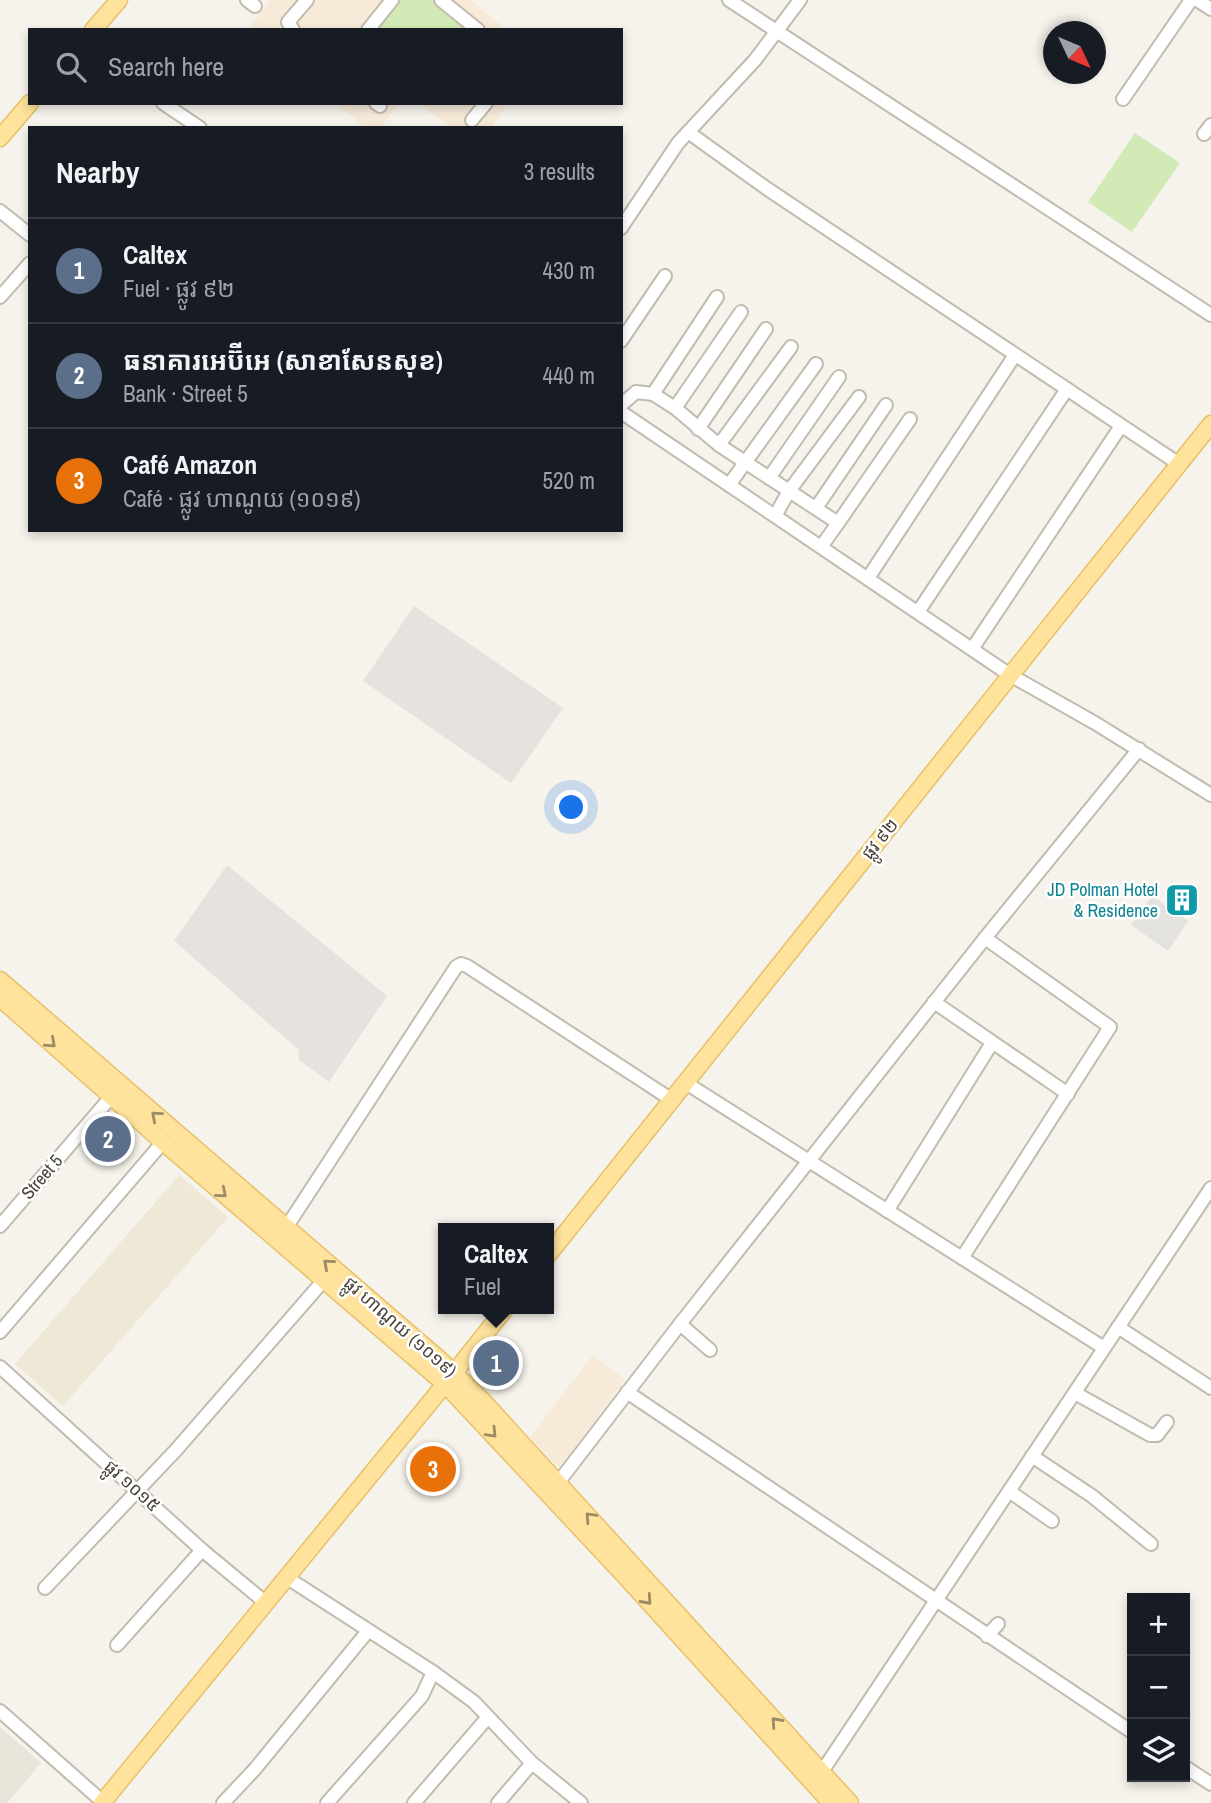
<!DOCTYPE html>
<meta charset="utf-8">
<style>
body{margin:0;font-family:"Archivo Narrow","Noto Sans Khmer",sans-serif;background:#20242c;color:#f1f3f6}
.controls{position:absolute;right:21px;bottom:21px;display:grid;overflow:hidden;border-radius:0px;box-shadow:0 4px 10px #0003}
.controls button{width:63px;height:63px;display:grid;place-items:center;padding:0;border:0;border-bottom:2px solid #363941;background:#171b24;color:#f1f3f6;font:35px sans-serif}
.compass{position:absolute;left:1043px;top:21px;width:63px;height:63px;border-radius:50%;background:#171b24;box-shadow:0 4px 10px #0003;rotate:134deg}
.you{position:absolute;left:572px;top:808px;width:24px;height:24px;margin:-18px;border:5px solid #fff;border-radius:50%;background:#1a73e8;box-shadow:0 0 0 10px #1a73e833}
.badge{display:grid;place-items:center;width:46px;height:46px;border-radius:50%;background:#fc3f1d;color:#fff;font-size:23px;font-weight:700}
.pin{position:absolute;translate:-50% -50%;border:4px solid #fff;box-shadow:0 2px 7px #0006}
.popup{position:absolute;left:438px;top:1223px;width:116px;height:91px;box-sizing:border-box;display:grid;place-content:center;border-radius:0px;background:#171b24;filter:drop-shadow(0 2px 5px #0005);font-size:23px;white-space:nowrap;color:#9ea1a6}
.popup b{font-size:26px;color:#f1f3f6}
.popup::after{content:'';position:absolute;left:50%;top:100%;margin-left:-14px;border:14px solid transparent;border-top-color:#171b24}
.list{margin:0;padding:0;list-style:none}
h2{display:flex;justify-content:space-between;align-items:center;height:91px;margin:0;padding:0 28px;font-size:30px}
h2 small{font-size:23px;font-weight:400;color:#9ea1a6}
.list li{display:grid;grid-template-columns:46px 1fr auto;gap:21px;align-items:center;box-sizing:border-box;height:105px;padding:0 28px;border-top:2px solid #363941}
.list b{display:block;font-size:26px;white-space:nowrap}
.list p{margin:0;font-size:23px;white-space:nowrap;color:#9ea1a6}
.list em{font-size:23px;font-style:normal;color:#9ea1a6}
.icon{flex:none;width:38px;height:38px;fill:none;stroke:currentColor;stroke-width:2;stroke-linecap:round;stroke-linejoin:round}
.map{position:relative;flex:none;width:1211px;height:1803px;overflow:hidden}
.search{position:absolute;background:#171b24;box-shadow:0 4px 10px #0003;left:28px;top:28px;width:595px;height:77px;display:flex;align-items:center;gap:18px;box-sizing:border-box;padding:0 24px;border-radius:0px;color:#9ea1a6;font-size:26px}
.panel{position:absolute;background:#171b24;box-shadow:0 4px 10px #0003;left:28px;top:126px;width:595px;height:406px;border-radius:0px}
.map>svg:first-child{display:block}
</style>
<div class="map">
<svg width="1211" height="1803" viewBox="0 0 1211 1803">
<rect width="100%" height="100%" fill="#f6f3ec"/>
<path fill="#eae5da" d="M0,1727l41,36 -34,40h-7z"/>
<g fill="#f7ead8">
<path d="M268,0h202l37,30h-260l22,-28z"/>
<path d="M336,103h63l-19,25h-14z"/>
<path d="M420,103h88l-17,25h-40z"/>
<path d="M593,1355l32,25 -66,88 -29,-31z"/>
</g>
<g fill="#e6e2dd">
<path d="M414,606l149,102 -52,75 -148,-102z"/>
<path d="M227,865l160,131 -58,86 -30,-22 -1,-11 -124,-108z"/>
</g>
<path fill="#efe8d6" d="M179,1175l49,42 -165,189 -48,-42z"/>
<g fill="#d2eab5">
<path d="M398,0h34l38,30h-96z"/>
<path d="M1135,133l45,30 -48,69 -44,-30z"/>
</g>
<path fill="#e5e3e0" d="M1152,896l36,25 -20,30 -37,-26z"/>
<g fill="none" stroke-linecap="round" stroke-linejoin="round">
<g stroke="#c2bbae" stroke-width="16">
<g id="minor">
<path d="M247,0l8,6"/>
<path d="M441,0l37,30"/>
<path d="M729,0l482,315"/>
<path d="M1197,0l14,9"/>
<path d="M293,30l-5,-8 19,-22"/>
<path d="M368,30l24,-30"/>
<path d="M1123,99l68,-99"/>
<path d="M163,103l37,25"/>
<path d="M376,103l4,3"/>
<path d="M472,120l14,-17"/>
<path d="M688,132l78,56 413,276"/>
<path d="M1204,134l7,-9"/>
<path d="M0,211l30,24"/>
<path d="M621,228l57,-85 77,-83 45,-60"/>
<path d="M0,297l30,-34"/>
<path d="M621,341l44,-65"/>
<path d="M653,394l64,-97"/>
<path d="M621,405l15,-13 17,2 22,14 44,37 119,78 72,-104"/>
<path d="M675,408l66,-96"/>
<path d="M621,412l389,263 85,48 116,72"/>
<path d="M698,429l68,-100"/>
<path d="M719,445l72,-98"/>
<path d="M769,478l70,-101"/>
<path d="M729,485l87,-121"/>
<path d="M816,508l70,-103"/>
<path d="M775,516l14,-25 70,-94"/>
<path d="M821,547l17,-24"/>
<path d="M868,578l147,-223"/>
<path d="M918,612l149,-223"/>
<path d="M972,649l149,-223"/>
<path d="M934,1002l134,92"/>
<path d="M686,1083l418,265"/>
<path d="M887,1211l105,-168"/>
<path d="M0,1226l111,-129"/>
<path d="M282,1234l174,-267 5,-3 6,2 205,134"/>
<path d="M962,1258l148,-231 -125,-89"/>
<path d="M680,1324l30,26"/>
<path d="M1118,1327l93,61"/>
<path d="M0,1332l163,-190"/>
<path d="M0,1367l202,183 64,53"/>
<path d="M627,1392l505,340"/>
<path d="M1075,1393l75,42h7l10,-13"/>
<path d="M1032,1456l60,40 59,48"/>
<path d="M554,1488l126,-164 305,-386 154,-189"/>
<path d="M1009,1491l43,30"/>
<path d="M286,1577l147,95 41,30 58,61 49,40"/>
<path d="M45,1588l131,-138 148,-170"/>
<path d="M987,1636l11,-12"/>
<path d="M117,1645l85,-95"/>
<path d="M0,1711l103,91"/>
<path d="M1185,1767l26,17"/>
<path d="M817,1779l394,-591"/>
<path d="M223,1803l32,-34 113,-138"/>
<path d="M327,1803l95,-107 11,-24"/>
<path d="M414,1803l74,-86"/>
<path d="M498,1803l34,-40"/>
</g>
</g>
<g stroke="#e6c16a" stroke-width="19">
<g id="major">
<path d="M93,30l26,-30"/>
<path d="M0,138l30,-35"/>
<path d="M0,980l439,379 43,41 368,403"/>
<path d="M0,998l163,144 282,242 180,192 206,227"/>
<path d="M548,1255l663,-831"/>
<path d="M454,1373l51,-64"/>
<path d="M102,1803l343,-419"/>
</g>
</g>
<use href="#minor" stroke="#fff" stroke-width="12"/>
<use href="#major" stroke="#ffe39c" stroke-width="16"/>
</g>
<defs><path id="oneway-chevron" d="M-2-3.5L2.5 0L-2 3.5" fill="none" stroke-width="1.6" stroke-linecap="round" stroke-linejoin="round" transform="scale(1.75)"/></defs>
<g stroke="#9c8c66">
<use href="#oneway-chevron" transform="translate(51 1043) rotate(42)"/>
<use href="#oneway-chevron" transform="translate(156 1116) rotate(-139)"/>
<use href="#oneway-chevron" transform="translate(222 1193) rotate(40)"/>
<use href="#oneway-chevron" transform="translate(328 1264) rotate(-139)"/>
<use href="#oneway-chevron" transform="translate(492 1433) rotate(46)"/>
<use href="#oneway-chevron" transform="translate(590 1517) rotate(-133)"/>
<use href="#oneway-chevron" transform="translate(647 1600) rotate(48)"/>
<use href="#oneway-chevron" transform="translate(776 1722) rotate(-132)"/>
</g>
<defs>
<g id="building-square" transform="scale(1.75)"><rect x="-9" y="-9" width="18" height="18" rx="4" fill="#0f9aa8" stroke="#fff"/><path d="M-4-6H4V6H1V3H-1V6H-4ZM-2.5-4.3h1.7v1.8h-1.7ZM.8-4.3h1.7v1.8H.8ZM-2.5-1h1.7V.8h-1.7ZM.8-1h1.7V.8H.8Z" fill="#fff"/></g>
</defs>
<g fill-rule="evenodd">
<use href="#building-square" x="1182" y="900"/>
</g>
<g text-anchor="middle" stroke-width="5" stroke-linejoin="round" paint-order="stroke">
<g font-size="18" fill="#4b4439" stroke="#fff">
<text transform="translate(880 839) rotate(-51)" y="6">ផ្លូវ ៩២</text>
<text transform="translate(42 1177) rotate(-49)" y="6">Street 5</text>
<text transform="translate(400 1327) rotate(41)" y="6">ផ្លូវ ហាណូយ (១០១៩)</text>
<text transform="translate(132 1486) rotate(42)" y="6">ផ្លូវ ១០១៥</text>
</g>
<g font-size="18" fill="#0d838f" stroke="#fff" text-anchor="end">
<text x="1158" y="896">JD Polman Hotel<tspan x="1158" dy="21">&amp; Residence</tspan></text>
</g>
</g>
</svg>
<div class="controls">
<button>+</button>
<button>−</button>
<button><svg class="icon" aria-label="layers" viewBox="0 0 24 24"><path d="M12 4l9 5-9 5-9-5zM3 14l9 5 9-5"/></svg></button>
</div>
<svg class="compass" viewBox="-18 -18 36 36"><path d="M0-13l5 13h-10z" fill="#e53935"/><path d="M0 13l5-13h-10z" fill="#9ea1a6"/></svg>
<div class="you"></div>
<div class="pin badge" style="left:496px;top:1363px;background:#5c6f8a">1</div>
<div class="popup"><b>Caltex</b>Fuel</div>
<div class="pin badge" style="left:108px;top:1139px;background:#5c6f8a">2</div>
<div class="pin badge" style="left:433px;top:1469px;background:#e8710a">3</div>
<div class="search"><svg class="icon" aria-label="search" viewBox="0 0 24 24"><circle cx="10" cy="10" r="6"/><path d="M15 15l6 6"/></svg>Search here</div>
<section class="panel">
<h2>Nearby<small>3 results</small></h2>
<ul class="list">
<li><span class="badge" style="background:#5c6f8a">1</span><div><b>Caltex</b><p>Fuel · ផ្លូវ ៩២</p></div><em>430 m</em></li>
<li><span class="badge" style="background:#5c6f8a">2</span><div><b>ធនាគារអេប៊ីអេ (សាខាសែនសុខ)</b><p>Bank · Street 5</p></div><em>440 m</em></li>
<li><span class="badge" style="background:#e8710a">3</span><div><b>Café Amazon</b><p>Café · ផ្លូវ ហាណូយ (១០១៩)</p></div><em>520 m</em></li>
</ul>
</section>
</div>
